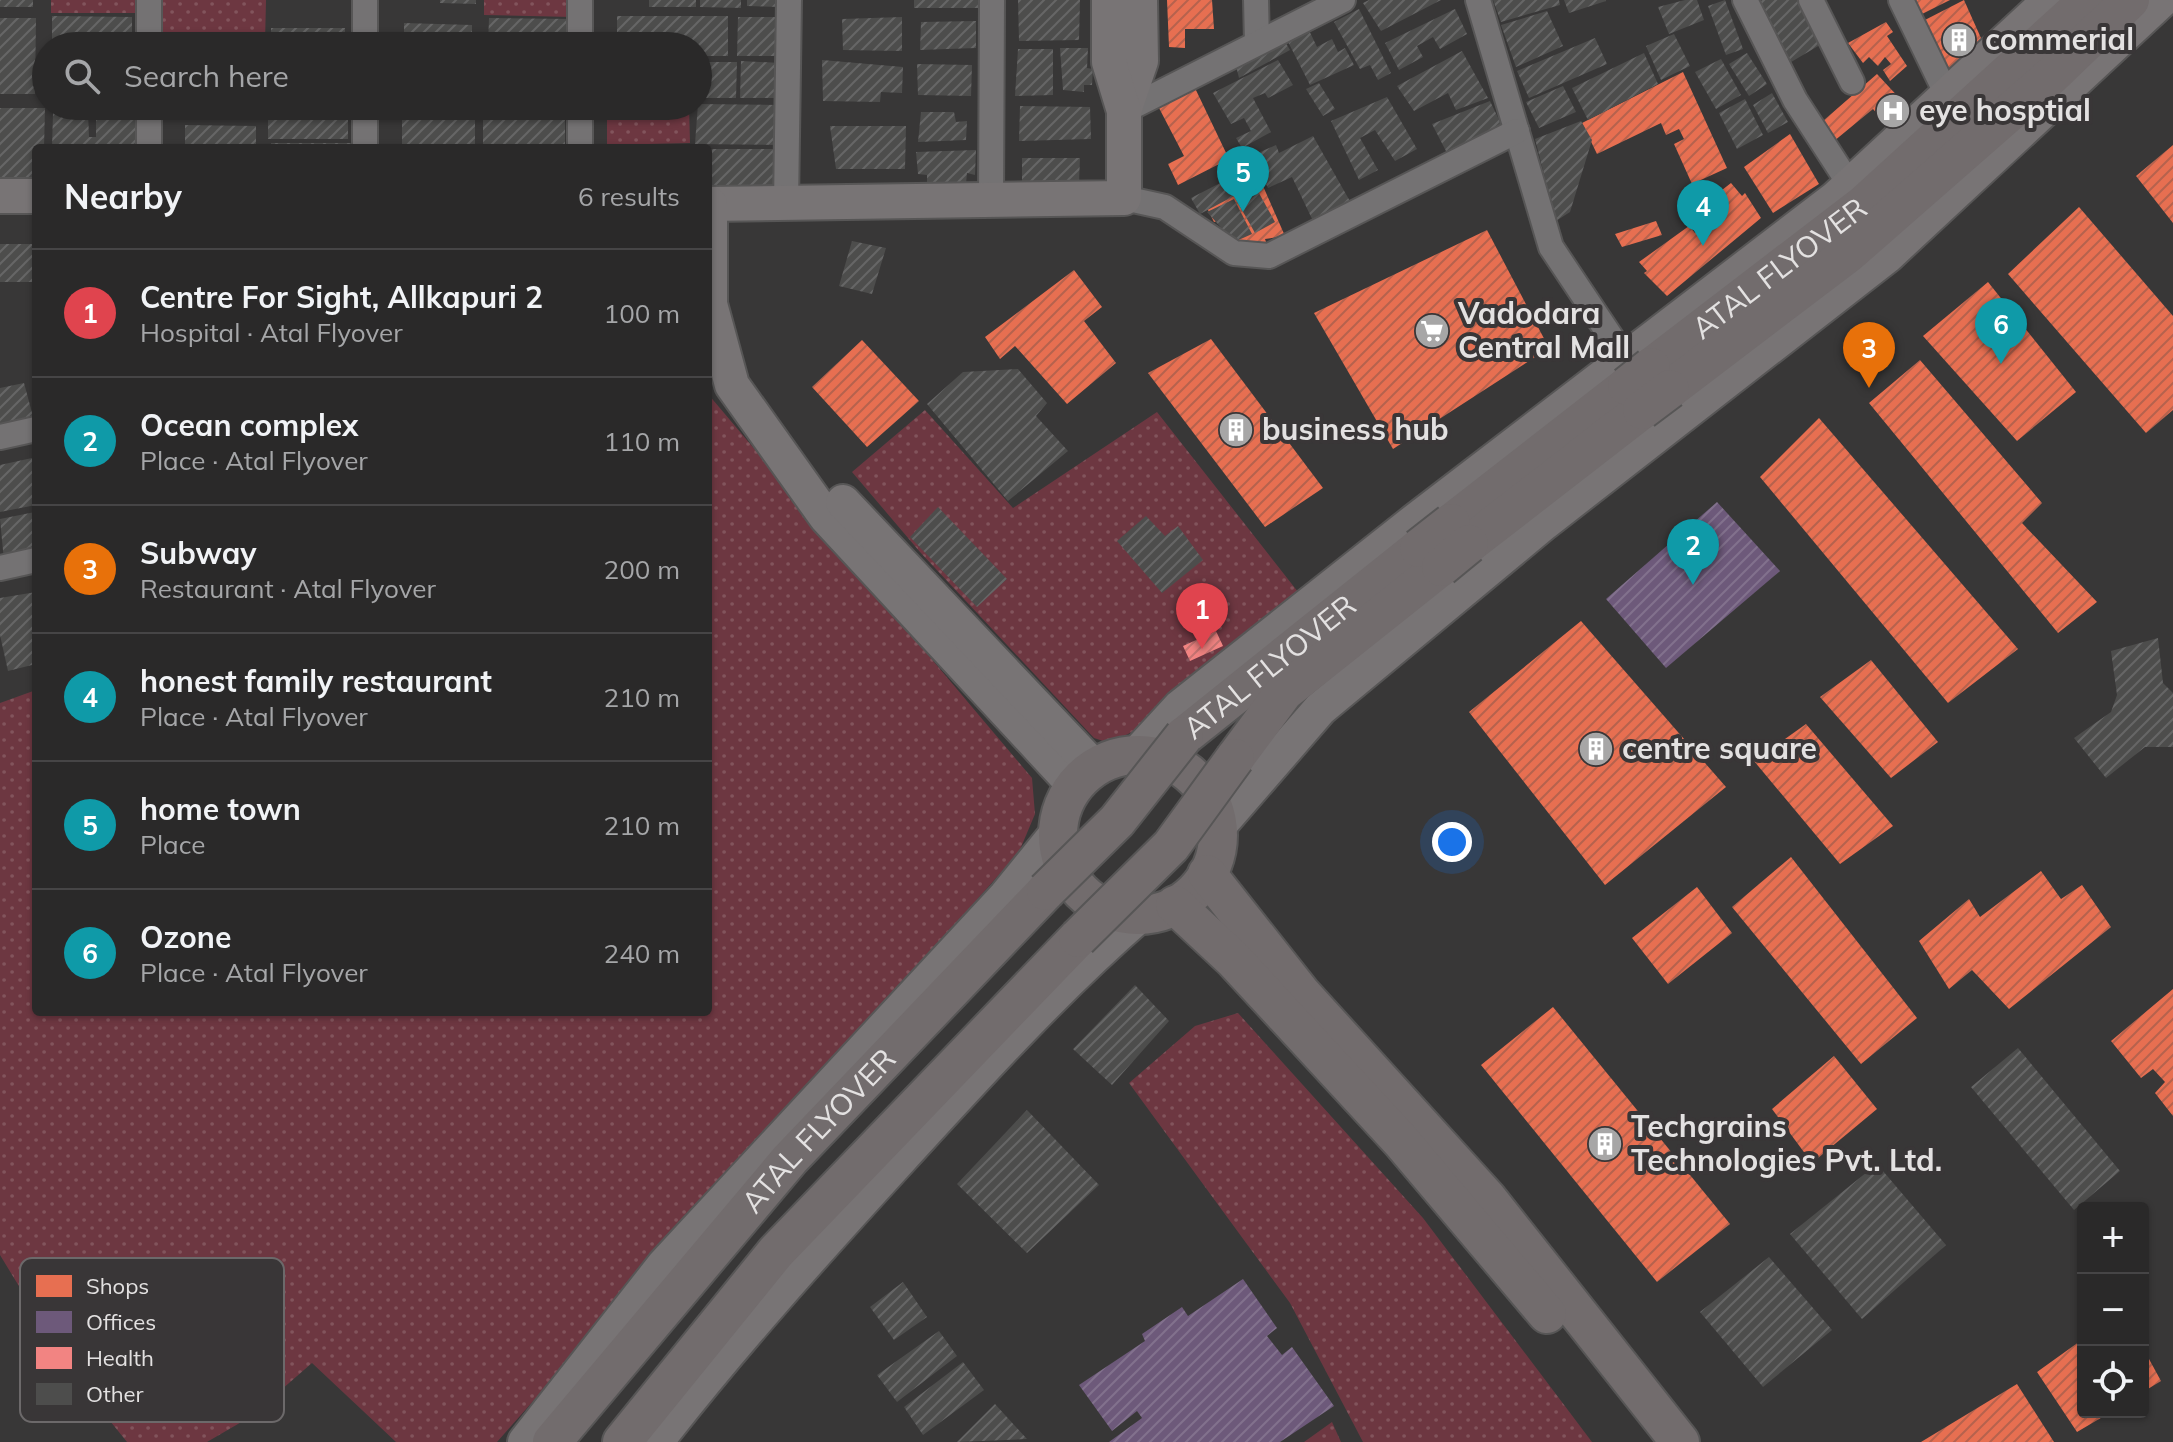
<!DOCTYPE html>
<meta charset="utf-8">
<style>
body{margin:0;font-family:Mulish,sans-serif;background:#363535;color:#f1f3f6}
.controls{position:absolute;right:24px;bottom:24px;display:grid;overflow:hidden;border-radius:8px;box-shadow:0 2px 6px #0004}
.controls button{width:72px;height:72px;display:grid;place-items:center;padding:0;border:0;border-bottom:2px solid #464546;background:#2a2929;color:#f1f3f6;font:40px sans-serif}
.you{position:absolute;left:1452px;top:842px;width:28px;height:28px;margin:-20px;border:6px solid #fff;border-radius:50%;background:#1a73e8;box-shadow:0 0 0 12px #1a73e833}
.badge{display:grid;place-items:center;width:52px;height:52px;border-radius:50%;background:#a7a6a6;color:#fff;font-size:26px;font-weight:700}
.pin{position:absolute;translate:-50% -66px;filter:drop-shadow(0 2px 4px #0008)}
.pin::after{content:'';position:absolute;top:42px;width:28px;height:24px;background:inherit;clip-path:polygon(0 0,100% 0,50% 100%)}
.list{margin:0;padding:0;list-style:none}
h2{display:flex;justify-content:space-between;align-items:center;height:104px;margin:0;padding:0 32px;font-size:34px}
h2 small{font-size:26px;font-weight:400;color:#a5a6a8}
.list li{display:grid;grid-template-columns:52px 1fr auto;gap:24px;align-items:center;box-sizing:border-box;height:128px;padding:0 32px;border-top:2px solid #464546}
.list b{display:block;font-size:30px;white-space:nowrap}
.list p{margin:0;font-size:26px;white-space:nowrap;color:#a5a6a8}
.list em{font-size:26px;font-style:normal;color:#a5a6a8}
.icon{flex:none;width:44px;height:44px;fill:none;stroke:currentColor;stroke-width:2;stroke-linecap:round;stroke-linejoin:round}
.map{position:relative;flex:none;width:2173px;height:1442px;overflow:hidden}
.search{position:absolute;background:#2a2929;box-shadow:0 2px 6px #0004;left:32px;top:32px;width:680px;height:88px;display:flex;align-items:center;gap:20px;box-sizing:border-box;padding:0 28px;border-radius:44px;color:#a5a6a8;font-size:30px}
.panel{position:absolute;background:#2a2929;box-shadow:0 2px 6px #0004;left:32px;top:144px;width:680px;height:872px;border-radius:8px}
.map>svg:first-child{display:block}
</style>
<div class="map">
<svg width="2173" height="1442" viewBox="0 0 2173 1442">
<defs>
<pattern id="grass-dots" width="8" height="8" patternUnits="userSpaceOnUse" patternTransform="scale(2)"><rect width="8" height="8" fill="#6d3741"/><path d="M2 2h.1M6 6h.1" fill="none" stroke="#82545c" stroke-width="1.8" stroke-linecap="round"/></pattern>
<pattern id="shops-hatch" width="6" height="6" patternUnits="userSpaceOnUse" patternTransform="scale(2)"><rect width="6" height="6" fill="#e76f51"/><path d="M-1 1l2-2M0 6l6-6M5 7l2-2" fill="none" stroke="#b6624d"/></pattern>
<pattern id="offices-hatch" width="6" height="6" patternUnits="userSpaceOnUse" patternTransform="scale(2)"><rect width="6" height="6" fill="#6d597a"/><path d="M-1 1l2-2M0 6l6-6M5 7l2-2" fill="none" stroke="#82718d"/></pattern>
<pattern id="health-hatch" width="6" height="6" patternUnits="userSpaceOnUse" patternTransform="scale(2)"><rect width="6" height="6" fill="#f28482"/><path d="M-1 1l2-2M0 6l6-6M5 7l2-2" fill="none" stroke="#c67472"/></pattern>
<pattern id="building-hatch" width="6" height="6" patternUnits="userSpaceOnUse" patternTransform="scale(2)"><rect width="6" height="6" fill="#4d4d4c"/><path d="M-1 1l2-2M0 6l6-6M5 7l2-2" fill="none" stroke="#666"/></pattern>
</defs>
<rect width="100%" height="100%" fill="#383737"/>
<path fill="#463d3e" d="M1893,90l19,26 -17,14 -21,-24z"/>
<g fill="url(#grass-dots)">
<rect x="51" y="0" width="93" height="13"/>
<path d="M155,0h111l-1,43 -110,-2z"/>
<path d="M484,0h88v17l-88,-2z"/>
<path d="M484,106h88v9l-88,-2z"/>
<path d="M607,106h82l1,37 -83,2z"/>
<path d="M708,394l324,384 3,36 -16,38 -522,590h-101l-84,-79 -62,54 -43,25h-80l-54,-67 -73,-120v-552l36,-13v322h672z"/>
<path d="M925,410l88,98 144,-96 145,185 -172,136 -21,10 -15,-5 -174,-186 -68,-80z"/>
<path d="M1238,1013l185,205 169,224h-229l-73,-139 -161,-220 66,-57z"/>
<path d="M1332,1422l9,20h-37z"/>
</g>
<g fill="url(#shops-hatch)">
<path d="M1167,0h45l2,29h-29v19l-16,-1z"/>
<path d="M1908,0h42l-34,17z"/>
<path d="M1964,0l21,47 -37,23 -27,-48z"/>
<path d="M1886,22l7,10 -6,4 20,30 -17,15 -7,-11 8,-6 -6,-7 -7,9 -9,-9 -6,6 -15,-20z"/>
<path d="M1683,72l44,96 -35,16 -18,-40 10,-5 -5,-10 -13,6 -5,-12 -64,31 -15,-31z"/>
<path d="M1877,74l25,27 -21,17 -8,-9 -45,37 -12,-19z"/>
<path d="M1194,86l35,73 -51,26 -10,-21 16,-8 -25,-48z"/>
<path d="M1790,134l29,50 -46,29 -29,-46z"/>
<path d="M2173,145v78l-37,-47z"/>
<path d="M1731,183l11,13 3,-3 16,25 -94,78 -23,-23 3,-2 -8,-9 50,-36 6,7 11,-9 -11,-13z"/>
<path d="M1240,186l5,10 18,-10 22,50 -20,3 2,6h-27l-3,-8 -6,2 -10,-19 -7,2 -9,-18z"/>
<path d="M2079,207l94,109v94l-27,23 -138,-159z"/>
<path d="M1656,221l6,14 -40,12 -7,-13z"/>
<path d="M1487,230l62,118 -156,101 -79,-136z"/>
<path d="M1074,270l28,37 -18,14 32,42 -49,41 -52,-58 -15,13 -15,-22z"/>
<path d="M1988,282l88,110 -59,49 -94,-105z"/>
<path d="M1211,339l112,149 -58,39 -117,-154z"/>
<path d="M862,340l57,61 -52,46 -55,-60z"/>
<path d="M1920,360l122,143 -20,20 75,79 -39,31 -189,-230z"/>
<path d="M1819,418l199,231 -70,54 -188,-226z"/>
<path d="M1581,621l145,166 -121,98 -136,-173z"/>
<path d="M1871,660l67,82 -47,36 -71,-81z"/>
<path d="M1806,724l87,102 -53,38 -86,-103z"/>
<path d="M1791,857l126,161 -56,46 -129,-157z"/>
<path d="M2041,871l20,28 21,-14 29,42 -102,82 -37,-39 -23,19 -30,-48 50,-42 11,18z"/>
<path d="M1697,887l35,46 -64,51 -36,-46z"/>
<path d="M2173,989v127l-18,-23 10,-11 -12,-13 -12,9 -30,-37z"/>
<path d="M1553,1007l177,217 -73,58 -176,-217z"/>
<path d="M1834,1056l43,53 -65,54 -40,-54z"/>
<path d="M2083,1339v73h28l-34,20 -40,-60z"/>
<path d="M2143,1348l18,33 -18,11z"/>
<path d="M2017,1384l37,58h-133z"/>
</g>
<g fill="url(#offices-hatch)">
<path d="M1717,502l63,69 -114,97 -60,-69z"/>
<path d="M1243,1279l34,49 -10,8 15,19 10,-8 42,59 -54,36h-171l33,-24 -5,-7 -25,20 -33,-46 66,-44 -3,-7 40,-27 6,9z"/>
</g>
<path fill="url(#health-hatch)" d="M1216,631l7,15 -33,15 -7,-15z"/>
<g fill="url(#building-hatch)">
<rect x="0" y="0" width="33" height="7"/>
<path d="M440,0h36v4l-36,-1z"/>
<rect x="649" y="0" width="47" height="7"/>
<path d="M700,0h41v8l-41,-1z"/>
<path d="M747,0h35l-1,7 -34,-1z"/>
<path d="M914,0h68l-1,8h-67z"/>
<path d="M1018,0h62l-1,40 -60,1z"/>
<path d="M1369,0h72l-60,31 -18,-28z"/>
<path d="M1493,0h66l1,5 -59,17z"/>
<path d="M1564,0h42v1l-37,12z"/>
<path d="M1685,0h12l7,20 -35,14 -11,-27z"/>
<path d="M1725,0l18,49 -17,6 -18,-49z"/>
<path d="M1752,0h51l22,42 -39,23z"/>
<path d="M1359,9l32,64 -13,7 -8,-15 -10,4 -26,-47z"/>
<path d="M1455,9l12,25 -27,15 -7,-12 -16,9 6,11 -24,13 -14,-27z"/>
<path d="M1547,11l16,35 -47,21 -15,-42z"/>
<path d="M52,16l80,1v29h-80z"/>
<path d="M617,16h111v40h-30v-10h-81z"/>
<path d="M738,17h44l-1,39h-44z"/>
<path d="M902,17v34l-59,-1 -1,-31z"/>
<path d="M0,18h36l-1,76h-35z"/>
<path d="M489,18l82,1v27h-83z"/>
<path d="M976,21v27l-56,2 1,-28z"/>
<path d="M404,23l68,2v21h-68z"/>
<path d="M1306,24l11,23 15,-8 6,13 7,-4 9,17 -44,20 -26,-51z"/>
<rect x="271" y="28" width="74" height="18"/>
<path d="M1674,34l16,32 -29,14 -15,-34z"/>
<path d="M1281,35l9,15 -51,28 -3,-12z"/>
<path d="M1595,38l12,26 -78,34 -12,-27z"/>
<path d="M1060,48h28l-1,20 6,1 -1,16h-8v7l-21,-2z"/>
<path d="M1018,49h35v46l-38,1z"/>
<path d="M1462,51l26,47 -32,12 -8,-17 -34,18 -17,-25z"/>
<path d="M1644,53l14,31 -70,36 -16,-32z"/>
<path d="M1747,53l20,31 -18,12 -20,-32z"/>
<path d="M1721,59l20,36 -25,14 -21,-37z"/>
<path d="M822,60l81,7 -1,26 -21,-1 -1,10 -57,-1z"/>
<path d="M1278,60l15,25 -25,13 -3,-5 -12,5 18,34 -29,16 -6,-10 15,-7 -7,-13 -13,6 -18,-31z"/>
<path d="M741,61l40,2 -1,35h-40z"/>
<path d="M698,62h39l-1,36h-38z"/>
<path d="M917,64l55,1 -1,31 -53,-1z"/>
<path d="M1319,83l16,26 -12,7 -17,-27z"/>
<path d="M1563,86l13,26 -37,16 -13,-26z"/>
<path d="M1772,93l16,29 -20,11 -15,-28z"/>
<path d="M1387,97l30,52 -22,12 -20,-31 -15,8 18,32 -19,10 -28,-59z"/>
<path d="M1745,99l18,36 -26,14 -18,-36z"/>
<path d="M1490,101l12,25 -54,29 -16,-31z"/>
<path d="M698,104l81,1 -1,40 -83,-1z"/>
<rect x="268" y="106" width="80" height="33"/>
<rect x="402" y="106" width="73" height="42"/>
<path d="M1020,106l70,1 1,32 -72,2z"/>
<path d="M0,108h45l-1,40h-8v30h-36z"/>
<path d="M88,112l1,25h7v-25l40,1 -1,35h-83l1,-35z"/>
<path d="M921,112h33l2,10 11,-1 -1,19 -48,2z"/>
<path d="M483,115l82,2v31h-82z"/>
<path d="M1581,121l11,19 -22,72 -14,9 -21,-82z"/>
<path d="M185,125l71,1v22h-71z"/>
<path d="M830,126h76l-1,43h-69z"/>
<path d="M1313,136l38,67 -37,20 -22,-46 -24,11 -17,-32 25,-11 3,8z"/>
<rect x="271" y="143" width="80" height="5"/>
<path d="M708,149h72l-1,42 -71,1z"/>
<path d="M976,150l-1,25 -8,-2 -1,11h-39v-9l-9,-1 -2,-22z"/>
<path d="M1022,158h58l-1,25h-57z"/>
<path d="M1226,180l8,16 -34,18 -9,-16z"/>
<path d="M1255,186l20,36 -20,11 -21,-37z"/>
<path d="M1234,199l18,35 -18,8 -27,-30z"/>
<path d="M852,241l34,7 -14,46 -33,-8z"/>
<rect x="0" y="244" width="34" height="38"/>
<path d="M1018,369l29,34 -11,13 32,35 -60,50 -81,-97 36,-32z"/>
<path d="M24,383l10,37 -34,9v-41z"/>
<path d="M32,458l4,47 -36,7v-47z"/>
<path d="M938,507l69,72 -30,28 -67,-70z"/>
<path d="M35,512l1,42 -32,7 -4,-42z"/>
<path d="M1146,516l19,20 13,-10 25,34 -41,33 -45,-52z"/>
<path d="M36,592v72l-28,7 -8,-36v-37z"/>
<path d="M2158,638l5,45 10,10v54h-28l-39,31 -32,-40 37,-26 6,-17 -6,-44z"/>
<path d="M1135,985l34,36 -57,64 -39,-36z"/>
<path d="M2018,1048l102,123 -46,39 -103,-123z"/>
<path d="M1027,1110l72,75 -72,68 -70,-69z"/>
<path d="M1877,1164l69,81 -84,74 -72,-85z"/>
<path d="M1769,1257l63,73 -69,57 -63,-75z"/>
<path d="M903,1282l24,35 -33,23 -24,-33z"/>
<path d="M939,1331l18,25 -60,46 -20,-27z"/>
<path d="M963,1362l21,28 -61,45 -19,-28z"/>
<path d="M995,1404l32,35 -70,3z"/>
</g>
<g fill="none" stroke-linecap="round" stroke-linejoin="round">
<g stroke="#575656" stroke-width="28">
<g id="street">
<path d="M149,0v46"/>
<path d="M580,0v46"/>
<path d="M1256,0l1,43"/>
<path d="M1478,0l73,247 82,123"/>
<path d="M1745,0l50,100 55,85"/>
<path d="M1811,0l41,82"/>
<path d="M1901,0l46,95"/>
<path d="M365,46v-46"/>
<path d="M149,106v42"/>
<path d="M580,106v42"/>
<path d="M1124,111l219,-111"/>
<path d="M365,148v-42"/>
<path d="M1124,198l41,9 69,46 35,3 248,-125"/>
<path d="M991,200l1,-200"/>
<path d="M786,204l3,-204"/>
<path d="M0,437l36,-8"/>
<path d="M0,568l36,-8"/>
</g>
</g>
<g stroke="#575656" stroke-width="38">
<g id="secondary">
<path d="M1124,111l17,-50 -1,-61"/>
<path d="M0,196h36"/>
<path d="M708,204l416,-6v-87l-15,-49v-62"/>
<path d="M710,204v100l22,81 94,132 248,268"/>
<path d="M843,502l251,265"/>
<path d="M1135,756l45,-49 236,-187 420,-322 214,-198"/>
<path d="M1218,827l102,-118 224,-186 343,-267 275,-256"/>
<path d="M525,1442l139,-177 342,-369 51,-63"/>
<path d="M656,1442c77,-99 161,-192 246,-285 76,-83 152,-167 238,-242"/>
</g>
</g>
<g stroke="#575656" stroke-width="42">
<g id="primary">
<path id="s1" d="M1651,367l213,-163 224,-204"/>
<path d="M1670,389l179,-136 202,-177 79,-76"/>
<path d="M1451,523l176,-137"/>
<path d="M1469,544l173,-134"/>
<path id="s2" d="M1184,736l235,-188"/>
<circle cx="1138" cy="835" r="80"/>
<path d="M1235,758l49,-66 157,-125"/>
<path d="M1207,874l94,119 186,205 193,244"/>
<path d="M1175,905l59,55 167,181 146,173"/>
<path id="s3" d="M552,1442l238,-283 256,-268"/>
<path d="M622,1442l154,-190 302,-314"/>
</g>
</g>
<use href="#street" stroke="#747273" stroke-width="24"/>
<use href="#secondary" stroke="#787475" stroke-width="34"/>
<use href="#primary" stroke="#726c6d" stroke-width="38"/>
<g stroke="#575656" stroke-width="42" stroke-linecap="butt">
<g id="primary-bridge">
<path d="M1627,386l24,-19"/>
<path d="M1642,410l28,-21"/>
<path d="M1419,548l32,-25"/>
<path d="M1441,567l28,-23"/>
<path d="M1046,891l71,-70 67,-85"/>
<path d="M1078,938l93,-92 64,-88"/>
</g>
</g>
<use href="#primary-bridge" stroke="#726c6d" stroke-width="38"/>
</g>
<defs>
<g id="building-disc" transform="scale(1.8)"><circle r="9.5" fill="#a7a6a6" stroke="#393637"/><path d="M-4-6H4V6H1V3H-1V6H-4ZM-2.5-4.3h1.7v1.8h-1.7ZM.8-4.3h1.7v1.8H.8ZM-2.5-1h1.7V.8h-1.7ZM.8-1h1.7V.8H.8Z" fill="#fff"/></g>
<g id="hospital-disc" transform="scale(1.8)"><circle r="9.5" fill="#a7a6a6" stroke="#393637"/><path d="M-5-5h3v3.5h4V-5h3V5h-3V1.5h-4V5h-3Z" fill="#fff"/></g>
<g id="supermarket-disc" transform="scale(1.8)"><circle r="9.5" fill="#a7a6a6" stroke="#393637"/><path d="M-6-5.5h2.5l.6 2H6L4.5 2H-2.5L-4.4-4H-6ZM-1.5 3.2a1.3 1.3 0 1 0 .1 0ZM3 3.2a1.3 1.3 0 1 0 .1 0Z" fill="#fff"/></g>
</defs>
<g fill-rule="evenodd">
<use href="#building-disc" x="1959" y="40"/>
<use href="#hospital-disc" x="1893" y="111"/>
<use href="#supermarket-disc" x="1432" y="331"/>
<use href="#building-disc" x="1236" y="430"/>
<use href="#building-disc" x="1596" y="749"/>
<use href="#building-disc" x="1605" y="1144"/>
</g>
<g text-anchor="middle" stroke-width="8" stroke-linejoin="round" paint-order="stroke">
<g font-size="30" font-weight="bold" fill="#e3e1e1" stroke="#393637" text-anchor="start">
<text x="1985" y="50">commerial</text>
<text x="1919" y="121">eye hosptial</text>
<text x="1458" y="324">Vadodara<tspan x="1458" dy="34">Central Mall</tspan></text>
<text x="1262" y="440">business hub</text>
<text x="1622" y="759">centre square</text>
<text x="1631" y="1137">Techgrains<tspan x="1631" dy="34">Technologies Pvt. Ltd.</tspan></text>
</g>
<g font-size="30" fill="#e3e1e1" stroke="#393637">
<text dy="10" stroke="none"><textPath href="#s1" startOffset="162">ATAL FLYOVER</textPath></text>
<text dy="10" stroke="none"><textPath href="#s2" startOffset="110">ATAL FLYOVER</textPath></text>
<text dy="10" stroke="none"><textPath href="#s3" startOffset="410">ATAL FLYOVER</textPath></text>
</g>
</g>
<rect x="20" y="1258" width="264" height="164" rx="12" fill="#393637" stroke="#6c696a" stroke-width="2"/>
<rect x="36" y="1275" width="36" height="22" fill="#e76f51"/>
<rect x="36" y="1311" width="36" height="22" fill="#6d597a"/>
<rect x="36" y="1347" width="36" height="22" fill="#f28482"/>
<rect x="36" y="1383" width="36" height="22" fill="#4d4d4c"/>
<g font-size="22" fill="#e3e1e1">
<text x="86" y="1294">Shops</text>
<text x="86" y="1330">Offices</text>
<text x="86" y="1366">Health</text>
<text x="86" y="1402">Other</text>
</g>
</svg>
<div class="controls">
<button>+</button>
<button>−</button>
<button><svg class="icon" aria-label="locate" viewBox="0 0 24 24"><circle cx="12" cy="12" r="6"/><path d="M12 2v4M12 18v4M2 12h4M18 12h4"/></svg></button>
</div>
<div class="you"></div>
<div class="pin badge" style="left:1202px;top:649px;background:#e0444e">1</div>
<div class="pin badge" style="left:1693px;top:585px;background:#0f9aa8">2</div>
<div class="pin badge" style="left:1869px;top:388px;background:#e8710a">3</div>
<div class="pin badge" style="left:1703px;top:246px;background:#0f9aa8">4</div>
<div class="pin badge" style="left:1243px;top:212px;background:#0f9aa8">5</div>
<div class="pin badge" style="left:2001px;top:364px;background:#0f9aa8">6</div>
<div class="search"><svg class="icon" aria-label="search" viewBox="0 0 24 24"><circle cx="10" cy="10" r="6"/><path d="M15 15l6 6"/></svg>Search here</div>
<section class="panel">
<h2>Nearby<small>6 results</small></h2>
<ul class="list">
<li><span class="badge" style="background:#e0444e">1</span><div><b>Centre For Sight, Allkapuri 2</b><p>Hospital · Atal Flyover</p></div><em>100 m</em></li>
<li><span class="badge" style="background:#0f9aa8">2</span><div><b>Ocean complex</b><p>Place · Atal Flyover</p></div><em>110 m</em></li>
<li><span class="badge" style="background:#e8710a">3</span><div><b>Subway</b><p>Restaurant · Atal Flyover</p></div><em>200 m</em></li>
<li><span class="badge" style="background:#0f9aa8">4</span><div><b>honest family restaurant</b><p>Place · Atal Flyover</p></div><em>210 m</em></li>
<li><span class="badge" style="background:#0f9aa8">5</span><div><b>home town</b><p>Place</p></div><em>210 m</em></li>
<li><span class="badge" style="background:#0f9aa8">6</span><div><b>Ozone</b><p>Place · Atal Flyover</p></div><em>240 m</em></li>
</ul>
</section>
</div>
